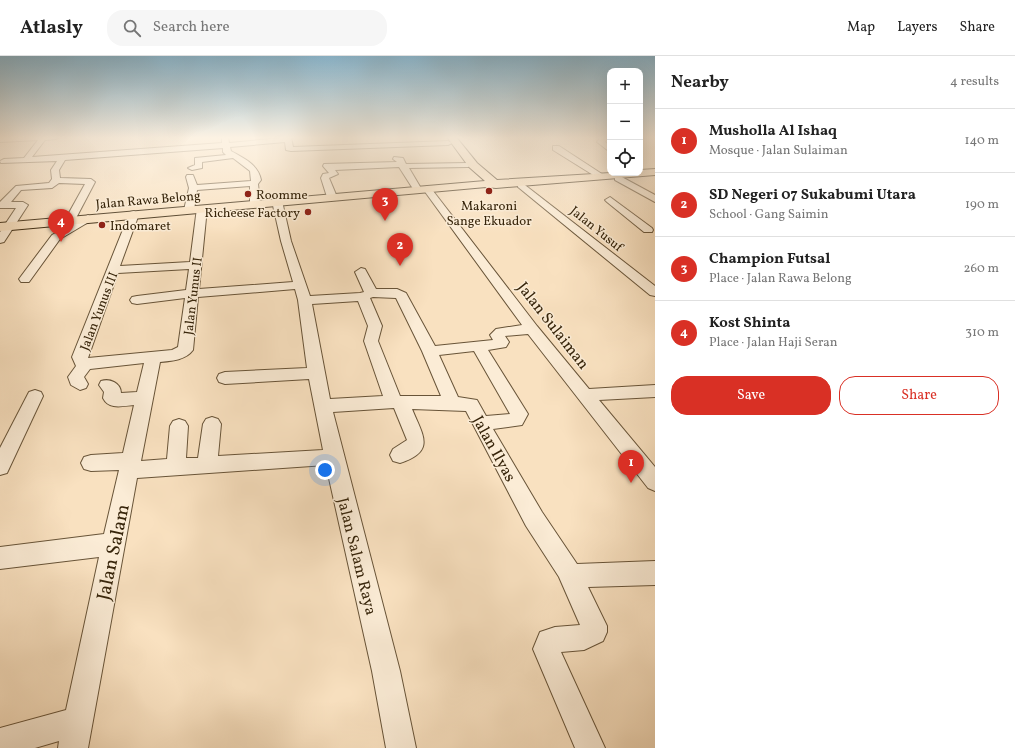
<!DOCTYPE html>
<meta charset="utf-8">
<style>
body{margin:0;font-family:Vollkorn,serif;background:#f6f6f6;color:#222}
.controls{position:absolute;right:12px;top:12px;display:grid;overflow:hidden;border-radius:8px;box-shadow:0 4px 16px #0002}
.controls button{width:36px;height:36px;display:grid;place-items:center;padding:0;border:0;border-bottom:1px solid #e0e0e0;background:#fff;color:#222;font:20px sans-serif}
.you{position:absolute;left:325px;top:414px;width:14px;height:14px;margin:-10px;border:3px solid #fff;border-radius:50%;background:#1a73e8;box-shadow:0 0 0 6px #1a73e833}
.badge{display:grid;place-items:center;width:26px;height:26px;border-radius:50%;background:#d93025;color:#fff;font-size:13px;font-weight:700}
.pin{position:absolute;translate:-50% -33px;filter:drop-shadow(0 1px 2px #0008)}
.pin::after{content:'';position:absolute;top:21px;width:14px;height:12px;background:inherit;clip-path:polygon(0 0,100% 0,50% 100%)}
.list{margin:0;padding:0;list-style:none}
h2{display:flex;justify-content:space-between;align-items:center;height:52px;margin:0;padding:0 16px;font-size:17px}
h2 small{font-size:13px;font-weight:400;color:#767676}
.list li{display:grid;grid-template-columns:26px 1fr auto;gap:12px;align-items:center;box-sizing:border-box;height:64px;padding:0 16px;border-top:1px solid #e0e0e0}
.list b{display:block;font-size:15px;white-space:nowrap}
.list p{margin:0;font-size:13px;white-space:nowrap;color:#767676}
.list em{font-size:13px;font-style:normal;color:#767676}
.actions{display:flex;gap:8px;padding:12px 16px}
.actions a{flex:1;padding:9px 0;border:1px solid #d93025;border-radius:16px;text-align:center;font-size:14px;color:#d93025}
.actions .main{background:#d93025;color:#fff}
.icon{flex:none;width:22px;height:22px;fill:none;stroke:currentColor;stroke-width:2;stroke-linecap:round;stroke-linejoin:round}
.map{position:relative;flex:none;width:655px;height:692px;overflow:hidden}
header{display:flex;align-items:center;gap:24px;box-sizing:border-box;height:56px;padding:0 20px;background:#fff;border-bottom:1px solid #e0e0e0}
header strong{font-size:19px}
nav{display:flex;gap:22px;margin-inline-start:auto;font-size:14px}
.search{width:280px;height:36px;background:#f6f6f6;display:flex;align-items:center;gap:10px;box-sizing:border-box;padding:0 14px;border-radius:16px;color:#767676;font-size:15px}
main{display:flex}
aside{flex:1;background:#fff}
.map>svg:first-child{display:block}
</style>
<header>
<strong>Atlasly</strong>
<div class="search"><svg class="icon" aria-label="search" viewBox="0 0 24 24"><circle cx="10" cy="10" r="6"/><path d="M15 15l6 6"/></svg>Search here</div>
<nav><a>Map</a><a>Layers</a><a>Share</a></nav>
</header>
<main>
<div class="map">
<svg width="655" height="692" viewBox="0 0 655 692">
<rect width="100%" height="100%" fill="#f9e1c0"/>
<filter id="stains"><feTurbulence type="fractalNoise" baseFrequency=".005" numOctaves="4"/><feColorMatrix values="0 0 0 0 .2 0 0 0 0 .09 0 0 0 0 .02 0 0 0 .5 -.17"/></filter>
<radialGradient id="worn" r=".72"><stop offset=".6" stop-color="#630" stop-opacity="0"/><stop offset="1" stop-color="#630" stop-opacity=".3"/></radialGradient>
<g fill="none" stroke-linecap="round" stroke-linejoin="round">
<g stroke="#685438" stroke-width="2">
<g id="minor">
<path d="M59,81l-3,2 -11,1 -13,17 190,-14v-6h6l1,6 62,-6 2,10 155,-6 4,2 -4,2 -157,6 -5,-1 -1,-8 -55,5 1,4c12,7 27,13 30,29l-3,4 2,19 -5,3 -5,-3v-17l-53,4 -3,20 -5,3 -5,-3 5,-22 -3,-11 1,-2h6l4,10 54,-4 -1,-10 -17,-13 -31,4v6l-10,2 -4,-2 7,-3v-7l31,-3 -3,-3v-4l-158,12 -6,10 1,8 31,1 4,3 -21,40h-8l-1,-2 20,-36 -26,-1 -7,5 -31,2 -10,12h12l5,3 -24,37 -4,1v-11l16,-24h-16v-6l16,-16 33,-3 3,-4 -1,-9 6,-9 -56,2 -1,-2 4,-2 20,-1 14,-18 -38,2v-4z"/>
<path d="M601,81h7l-3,5 5,4v6l-13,-10z"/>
<path d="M553,90h6l46,30 -4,3 -3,-1 -45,-28z"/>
<path d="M394,101l9,1 3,6 62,-1 4,2 -4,2 -59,1 13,22 -4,3 -3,-1 -16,-25 -64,3 3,4 -9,4 8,19 -5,3 -5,-3 -6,-19 2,-4 6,-1 -6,-7 1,-2 73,-2 -4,-3z"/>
<path d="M618,119l37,20v7l-40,-22v-4z"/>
<path d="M521,126l134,104v10l-5,-1 -132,-108v-4z"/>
<path d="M427,130l3,1 107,139 52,63 66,-4v12l-56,3 56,67v24l-7,-3 -120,-154 -23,2 4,6 -3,5 -18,3 40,64 -6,11 -29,4 49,83 35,52 78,-3v24l-67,2 19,39v6l-4,9 -19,9 -23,2 44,96h-30l-42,-99 7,-17 15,-5 25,-2 -21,-48 -33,-51 -60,-115 -54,-2c11,27 24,42 -12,54l-7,-2 -3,-6 3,-6 14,-9 -13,-32 -61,4 67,259 16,77h-30l-14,-77 -46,-206 -189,13 -49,270h-30l1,-7 -24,7h-35v-20l66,-18 33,-153 -99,12v-22l104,-13 15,-64 -28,1 -7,-2 -3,-6 3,-6 7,-2 32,-2 11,-48c-12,1 -25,5 -31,-7l1,-6 -5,-7 2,-4c9,-3 20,2 20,12l16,-1 7,-29 -54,6 -6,8 4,7 -2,4 -6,2 -9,-5 -3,-8 8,-11 -4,-9 58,-145 4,-1 5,3 -19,52 70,-4 7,-54 2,-2h6l2,2 -8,81 94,-7 -12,-41 -9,-40 5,-3 5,3 9,40 19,55 50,-3 4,-1 -9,-20 6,-4 4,1 11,20h21l9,4 29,53 58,-6 -3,-5 6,-6 26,-4 -99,-136zM189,213l-3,21 -49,6 -5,1 -2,3 2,3 5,1 48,-6 -7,49 -6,3 -84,8 30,-85zM295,233l3,11 9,68 -82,4 -6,2 -2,4 2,4 6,2 84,-5 14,71 -105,6 3,-32 -3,-5 -6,-2 -6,2 -3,5 -5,34h-12l2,-32 -3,-5 -6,-2 -6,2 -3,5 -3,33 -26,2 19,-99c11,-1 26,-2 33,-12l5,-53zM373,241l23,1 26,53 19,45h-41l-22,-55 4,-15 -12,-28zM358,245l10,25 -4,15 19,55 -53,3 -18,-95zM474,295l36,63 -24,2 -9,-16 -19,-3 -19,-42z"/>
<path d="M610,141l42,31 1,2 -1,2h-8l-37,-30 -2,-2z"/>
<path d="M88,159l5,3 -1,2 -32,19 -31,43h-8l-2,-3 33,-44z"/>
<path d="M35,334l6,2 2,4 -36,77 -7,2v-27l29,-56z"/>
</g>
</g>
<g stroke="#37250b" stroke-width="2">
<path id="major" d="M447,81h9l21,26 20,17 113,-7h30v-3l15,-1v6l-159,13 -10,-1 -486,44v-8l485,-42 -16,-14z"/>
</g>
<use href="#minor" fill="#fbecd6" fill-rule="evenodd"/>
<use href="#major" fill="#f9e1c0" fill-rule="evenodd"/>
</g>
<linearGradient id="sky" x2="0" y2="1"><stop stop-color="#8ab8d1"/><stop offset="0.46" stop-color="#fcf2e3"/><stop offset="1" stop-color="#fcf2e3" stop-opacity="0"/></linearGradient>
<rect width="655" height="178" fill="url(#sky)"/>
<g fill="#8f2418" stroke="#fbecd6" stroke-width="1.5">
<circle cx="489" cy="135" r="4"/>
<circle cx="248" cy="138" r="4"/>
<circle cx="308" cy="156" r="4"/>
<circle cx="102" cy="169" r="4"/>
</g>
<g text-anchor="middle" stroke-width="3" stroke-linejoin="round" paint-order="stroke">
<g font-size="13" fill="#37250b" stroke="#fbecd6" text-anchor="start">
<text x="256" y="143">Roomme</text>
<text x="489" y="154" text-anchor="middle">Makaroni<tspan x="489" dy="15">Sange Ekuador</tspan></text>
<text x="300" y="161" text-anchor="end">Richeese Factory</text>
<text x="110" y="174">Indomaret</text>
</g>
<g font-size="13" fill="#37250b" stroke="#fbecd6">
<text transform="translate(148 143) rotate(-5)" y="5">Jalan Rawa Belong</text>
<text transform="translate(597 172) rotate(39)" y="5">Jalan Yusuf</text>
<text transform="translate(192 240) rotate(-83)" y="5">Jalan Yunus II</text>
<text transform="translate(98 255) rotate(-69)" y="5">Jalan Yunus III</text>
</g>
<g font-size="16" fill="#37250b" stroke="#fbecd6">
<text transform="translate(554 269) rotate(52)" y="6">Jalan Sulaiman</text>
<text transform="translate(495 392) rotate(61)" y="6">Jalan Ilyas</text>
<text transform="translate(358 500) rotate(76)" y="6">Jalan Salam Raya</text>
</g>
<g font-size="19" fill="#37250b" stroke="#fbecd6">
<text transform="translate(112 496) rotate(-78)" y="7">Jalan Salam</text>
</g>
</g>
<rect width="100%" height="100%" filter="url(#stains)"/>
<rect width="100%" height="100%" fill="url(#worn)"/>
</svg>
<div class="controls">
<button>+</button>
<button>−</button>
<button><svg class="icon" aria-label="locate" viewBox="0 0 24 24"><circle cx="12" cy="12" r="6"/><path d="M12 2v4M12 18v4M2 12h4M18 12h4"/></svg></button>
</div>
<div class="you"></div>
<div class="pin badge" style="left:631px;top:427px">1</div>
<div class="pin badge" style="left:400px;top:210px">2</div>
<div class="pin badge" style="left:385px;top:165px">3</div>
<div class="pin badge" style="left:61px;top:186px">4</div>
</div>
<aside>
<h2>Nearby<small>4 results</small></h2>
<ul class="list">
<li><span class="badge">1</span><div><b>Musholla Al Ishaq</b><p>Mosque · Jalan Sulaiman</p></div><em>140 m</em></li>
<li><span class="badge">2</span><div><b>SD Negeri 07 Sukabumi Utara</b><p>School · Gang Saimin</p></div><em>190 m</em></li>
<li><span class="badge">3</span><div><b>Champion Futsal</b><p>Place · Jalan Rawa Belong</p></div><em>260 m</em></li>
<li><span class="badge">4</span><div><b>Kost Shinta</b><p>Place · Jalan Haji Seran</p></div><em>310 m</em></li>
</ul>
<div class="actions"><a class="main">Save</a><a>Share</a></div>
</aside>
</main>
